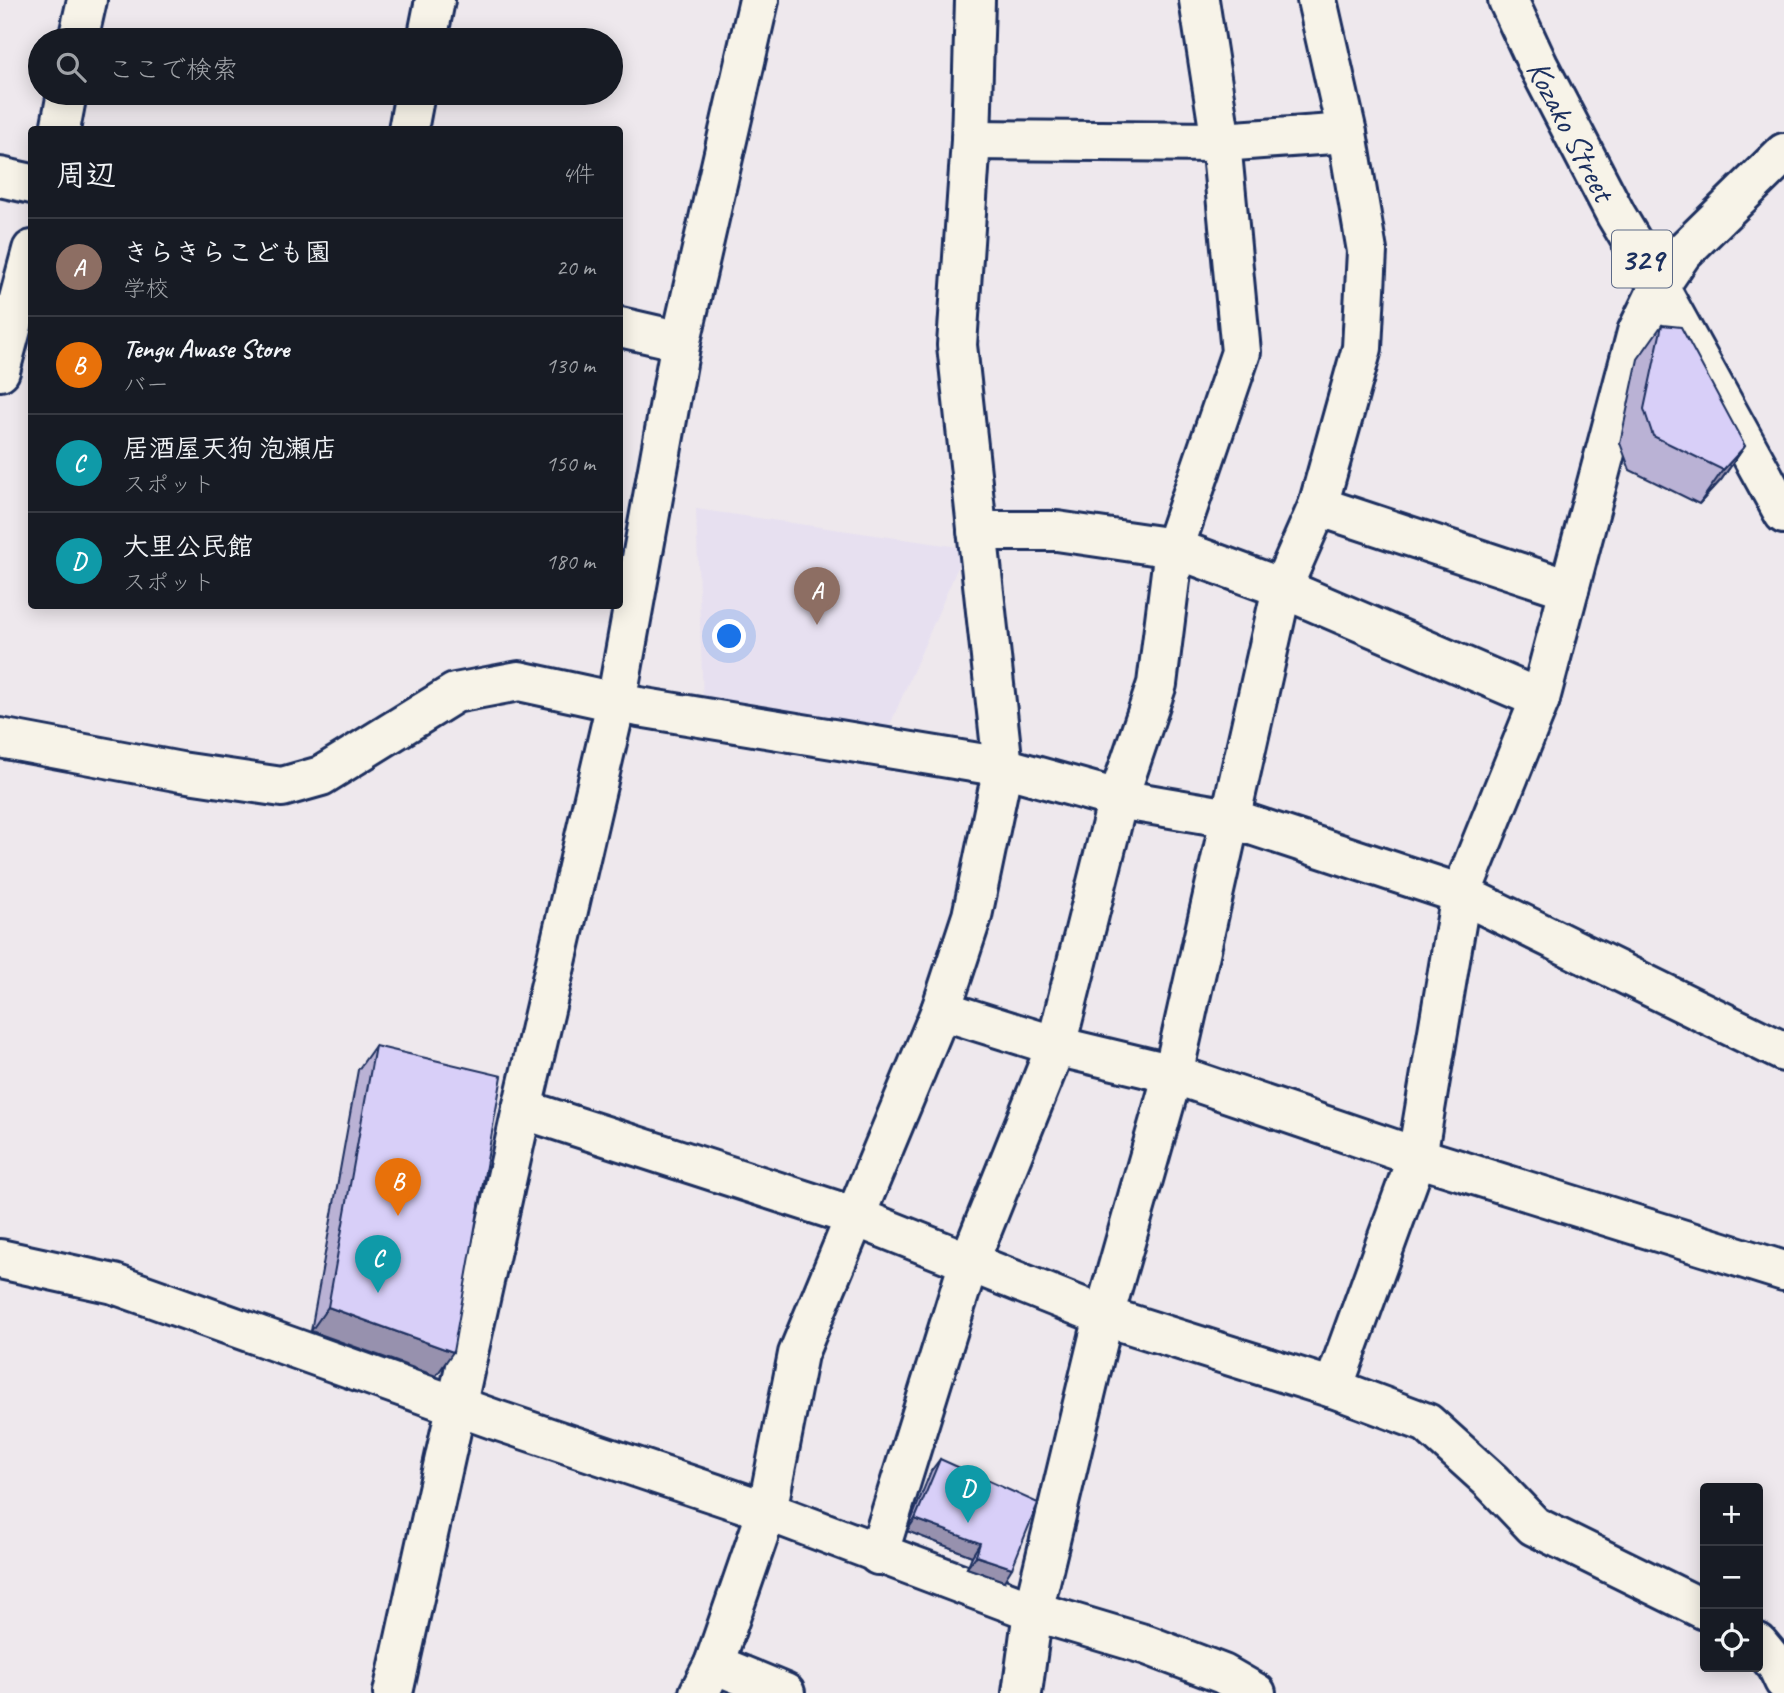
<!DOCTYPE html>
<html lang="ja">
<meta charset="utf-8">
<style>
body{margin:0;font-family:Caveat,"Klee One",sans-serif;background:#20242c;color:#f1f3f6}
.controls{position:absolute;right:21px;bottom:21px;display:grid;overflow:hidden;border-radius:7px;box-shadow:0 4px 18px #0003}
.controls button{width:63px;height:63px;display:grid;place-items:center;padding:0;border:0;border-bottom:2px solid #363941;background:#171b24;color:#f1f3f6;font:35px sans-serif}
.you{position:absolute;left:730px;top:637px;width:24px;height:24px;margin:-18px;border:5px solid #fff;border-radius:50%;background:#1a73e8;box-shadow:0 0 0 10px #1a73e833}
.badge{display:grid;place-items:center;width:46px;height:46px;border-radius:50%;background:#919bb2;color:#fff;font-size:23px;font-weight:700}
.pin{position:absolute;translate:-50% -58px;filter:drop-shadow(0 2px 4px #0008)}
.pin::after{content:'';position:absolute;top:37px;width:24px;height:21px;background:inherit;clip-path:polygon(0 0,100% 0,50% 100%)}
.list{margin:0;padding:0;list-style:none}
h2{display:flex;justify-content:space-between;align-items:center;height:91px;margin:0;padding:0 28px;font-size:30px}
h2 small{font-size:23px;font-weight:400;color:#9ea1a6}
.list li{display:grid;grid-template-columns:46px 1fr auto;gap:21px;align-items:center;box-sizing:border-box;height:98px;padding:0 28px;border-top:2px solid #363941}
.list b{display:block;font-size:26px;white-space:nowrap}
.list p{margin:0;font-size:23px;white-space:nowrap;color:#9ea1a6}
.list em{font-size:23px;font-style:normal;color:#9ea1a6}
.icon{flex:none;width:38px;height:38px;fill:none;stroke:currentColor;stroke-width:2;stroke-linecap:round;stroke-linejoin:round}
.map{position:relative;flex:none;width:1784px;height:1693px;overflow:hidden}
.search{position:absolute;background:#171b24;box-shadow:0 4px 18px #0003;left:28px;top:28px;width:595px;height:77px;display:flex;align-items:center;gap:18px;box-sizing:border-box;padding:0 24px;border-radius:38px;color:#9ea1a6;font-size:26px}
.panel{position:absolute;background:#171b24;box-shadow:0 4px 18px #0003;left:28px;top:126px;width:595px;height:483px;border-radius:7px}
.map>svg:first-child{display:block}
</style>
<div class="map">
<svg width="1784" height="1693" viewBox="0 0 1784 1693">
<rect width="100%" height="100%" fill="#eee8ed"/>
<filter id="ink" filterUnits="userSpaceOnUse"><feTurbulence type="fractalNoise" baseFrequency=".0143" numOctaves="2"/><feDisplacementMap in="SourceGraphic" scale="14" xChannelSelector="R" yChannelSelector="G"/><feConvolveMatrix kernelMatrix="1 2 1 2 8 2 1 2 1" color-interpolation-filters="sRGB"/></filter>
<g filter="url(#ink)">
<path fill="#e7e0f0" d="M696,509l270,39 -79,184 -184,-30z"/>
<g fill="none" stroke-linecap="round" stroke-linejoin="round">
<g stroke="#1b2f5e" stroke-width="44">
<g id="minor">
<path d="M78,40l9,-40"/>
<path d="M427,40l8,-40"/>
<path d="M60,130l7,-37"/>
<path d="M408,130l7,-37"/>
<path d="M971,140l250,2 126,-9"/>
<path d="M0,177l32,7"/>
<path d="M620,327l61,14"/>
<path d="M0,371l32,-121"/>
<path d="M1318,506l251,83"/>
<path d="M977,531h80l117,17 108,40 258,111"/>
<path d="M0,738l181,34 101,15 39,-11 134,-83 64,-12 120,26 364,60 115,32 112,19 231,76 323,158"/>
<path d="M941,1010l115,36 117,28 244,83 367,114"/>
<path d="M522,1109l334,108 248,99 229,72 94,35 64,58 43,45 171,84"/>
<path d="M0,1259l114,25 382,136 271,91 266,100 114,34 76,29 33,19"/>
<path d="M1333,1388l84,-231 44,-263 79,-195 97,-367 22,-45 23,-34 102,-100"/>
<path d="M878,1555l91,-293 87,-216 62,-247 39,-115 17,-136 67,-196 -20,-210 -22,-142"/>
<path d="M1758,1643l19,23 7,15"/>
<path d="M714,1664l71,29"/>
<path d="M393,1693l129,-584 94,-406 65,-362 78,-341"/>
<path d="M699,1693l15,-29 53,-153 31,-157 143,-344 31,-94 31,-149 -46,-422 14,-205 4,-140"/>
<path d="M1022,1693l11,-82 71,-295 69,-242 109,-486 36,-82 44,-158 5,-97 -20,-118 -30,-133"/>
</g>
</g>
<g stroke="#1b2f5e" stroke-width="44">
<g id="highway">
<path id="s1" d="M1508,0l30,65 78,150 43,72 125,227"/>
</g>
</g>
<use href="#minor" stroke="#f7f3e8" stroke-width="38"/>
<use href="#highway" stroke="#f7f3e8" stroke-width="38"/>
</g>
<g fill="#bab2d5" stroke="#1b2f5e" stroke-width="2">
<path d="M1662,325l83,121 -24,34 -22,24 -69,-34 -10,-27 18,-84z"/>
<path d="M375,1046l61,330 -125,-45 47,-261z"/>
<path d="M940,1459l64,122 -37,-13 5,-12 -65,-25 24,-60z"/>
</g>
<g fill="#9791ae" stroke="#1b2f5e" stroke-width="2">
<path d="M1745,446l-24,34 -22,24 24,-34z"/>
<path d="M328,1307l125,45 -17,24 -125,-45z"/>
<path d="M915,1519l65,24 -8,13 -65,-25z"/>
<path d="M976,1556l36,12 -8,13 -37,-13z"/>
</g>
<g fill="#d8cff8" stroke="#1b2f5e" stroke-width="2">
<path d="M1662,325l19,2 64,119 -22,24 -70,-34 -9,-27z"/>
<path d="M375,1046l127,30 -49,276 -125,-45z"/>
<path d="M940,1459l98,44 -26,65 -36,-12 4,-13 -65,-24z"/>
</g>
</g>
<g text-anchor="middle" stroke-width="6" stroke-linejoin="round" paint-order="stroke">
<rect fill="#f7f3e8" stroke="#5d6a87" stroke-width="2" x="1612" y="230.5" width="60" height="57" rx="5"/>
<g font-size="32" font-weight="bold" fill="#1b2f5e">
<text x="1642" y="270">329</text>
</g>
<g font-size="33" fill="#1b2f5e" stroke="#f7f3e8">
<text dy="12" stroke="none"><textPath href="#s1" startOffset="145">Kozako Street</textPath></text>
</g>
</g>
</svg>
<div class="controls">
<button>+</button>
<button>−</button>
<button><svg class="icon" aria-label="locate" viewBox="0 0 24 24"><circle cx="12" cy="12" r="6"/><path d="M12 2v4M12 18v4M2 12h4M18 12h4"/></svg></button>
</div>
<div class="you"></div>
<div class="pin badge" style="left:817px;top:625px;background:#8d6e63">A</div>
<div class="pin badge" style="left:398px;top:1216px;background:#e8710a">B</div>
<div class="pin badge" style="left:378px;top:1293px;background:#0f9aa8">C</div>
<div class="pin badge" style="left:968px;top:1523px;background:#0f9aa8">D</div>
<div class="search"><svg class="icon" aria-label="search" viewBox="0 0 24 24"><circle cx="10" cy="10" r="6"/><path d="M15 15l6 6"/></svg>ここで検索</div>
<section class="panel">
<h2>周辺<small>4件</small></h2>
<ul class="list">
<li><span class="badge" style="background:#8d6e63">A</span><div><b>きらきらこども園</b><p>学校</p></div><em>20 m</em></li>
<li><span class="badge" style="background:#e8710a">B</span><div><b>Tengu Awase Store</b><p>バー</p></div><em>130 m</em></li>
<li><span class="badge" style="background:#0f9aa8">C</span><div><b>居酒屋天狗 泡瀬店</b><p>スポット</p></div><em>150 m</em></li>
<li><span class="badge" style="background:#0f9aa8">D</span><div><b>大里公民館</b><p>スポット</p></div><em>180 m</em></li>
</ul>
</section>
</div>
